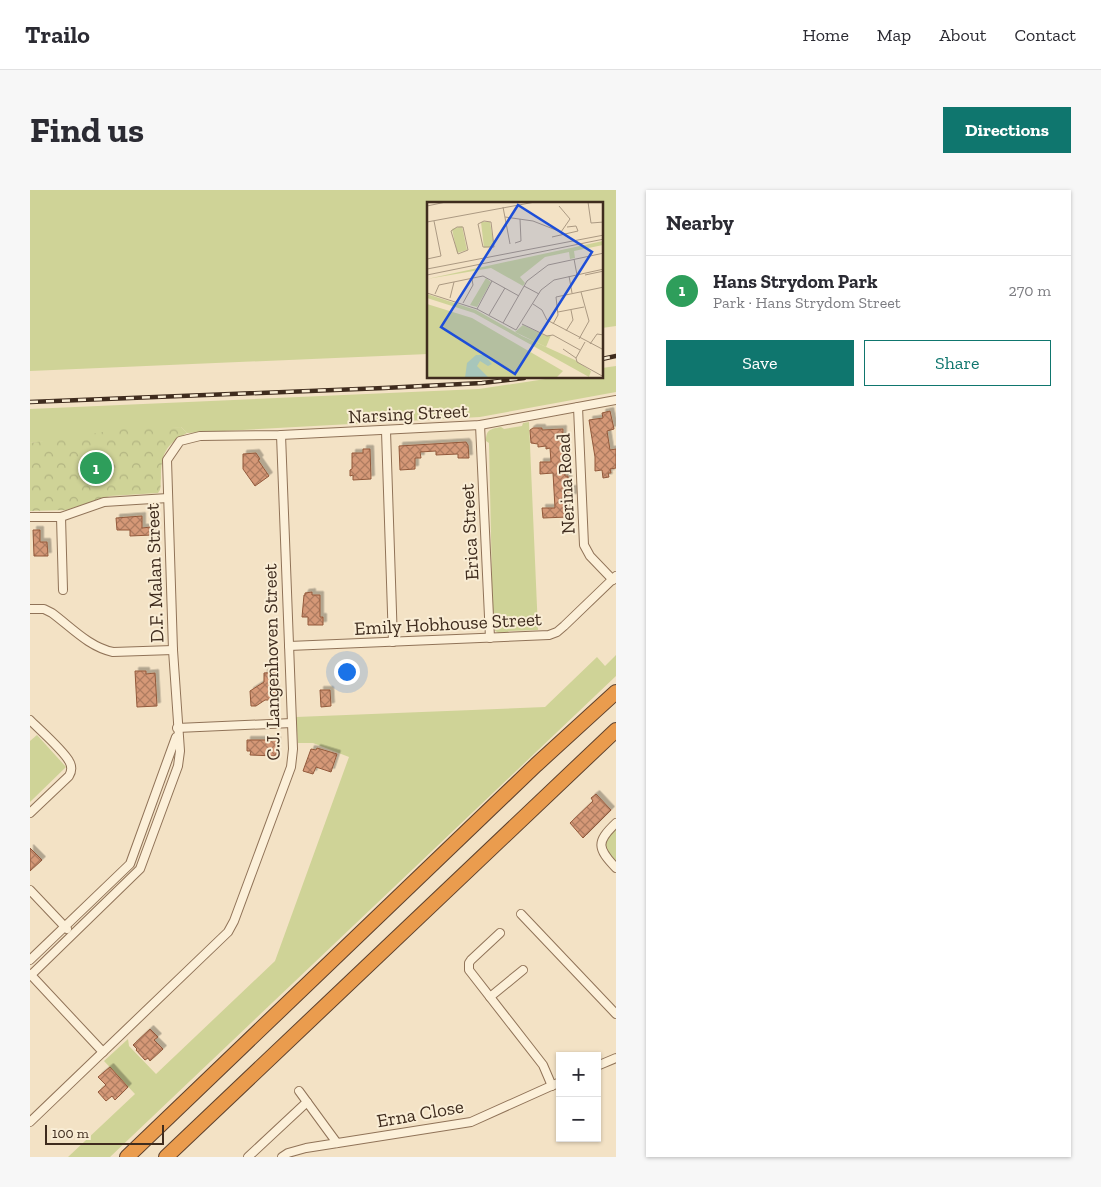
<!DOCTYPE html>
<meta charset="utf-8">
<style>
body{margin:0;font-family:"Zilla Slab",serif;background:#f7f7f7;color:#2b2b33}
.controls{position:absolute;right:15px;bottom:15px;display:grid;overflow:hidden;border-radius:0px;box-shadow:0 1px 4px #0004}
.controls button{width:45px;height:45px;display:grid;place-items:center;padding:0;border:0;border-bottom:1px solid #e1e1e2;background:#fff;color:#2b2b33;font:25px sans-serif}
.scale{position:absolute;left:15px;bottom:12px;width:119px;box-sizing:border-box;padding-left:5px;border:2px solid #3f2c1e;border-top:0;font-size:14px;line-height:18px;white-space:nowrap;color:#3f2c1e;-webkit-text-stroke:4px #f9edd5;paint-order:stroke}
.you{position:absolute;left:316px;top:481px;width:18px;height:18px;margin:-12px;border:4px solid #fff;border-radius:50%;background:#1a73e8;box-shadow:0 0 0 8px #1a73e833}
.badge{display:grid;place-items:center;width:32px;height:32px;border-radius:50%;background:#0f766e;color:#fff;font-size:16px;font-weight:700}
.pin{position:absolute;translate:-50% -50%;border:2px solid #fff;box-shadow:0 1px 5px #0006}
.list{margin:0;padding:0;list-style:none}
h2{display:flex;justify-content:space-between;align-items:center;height:65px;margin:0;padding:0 20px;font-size:21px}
h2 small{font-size:16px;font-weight:400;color:#7c7c81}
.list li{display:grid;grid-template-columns:32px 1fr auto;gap:15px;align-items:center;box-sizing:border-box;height:70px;padding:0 20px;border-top:1px solid #e1e1e2}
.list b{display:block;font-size:19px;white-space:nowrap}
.list p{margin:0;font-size:16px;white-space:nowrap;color:#7c7c81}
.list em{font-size:16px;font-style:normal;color:#7c7c81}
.actions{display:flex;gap:10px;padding:15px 20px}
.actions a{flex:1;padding:11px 0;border:1px solid #0f766e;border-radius:0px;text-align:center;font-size:18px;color:#0f766e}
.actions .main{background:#0f766e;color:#fff}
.map{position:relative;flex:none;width:586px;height:967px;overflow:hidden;border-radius:0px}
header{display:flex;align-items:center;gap:30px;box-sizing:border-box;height:70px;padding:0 25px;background:#fff;border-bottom:1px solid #e1e1e2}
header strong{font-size:24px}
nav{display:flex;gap:28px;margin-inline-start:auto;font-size:18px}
.intro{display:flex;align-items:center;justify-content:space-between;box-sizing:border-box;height:120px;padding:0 30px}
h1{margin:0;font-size:35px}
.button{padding:12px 22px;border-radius:0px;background:#0f766e;color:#fff;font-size:18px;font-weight:700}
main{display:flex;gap:30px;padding:0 30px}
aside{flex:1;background:#fff;border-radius:0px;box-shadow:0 1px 4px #0004}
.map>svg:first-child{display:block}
</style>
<header>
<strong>Trailo</strong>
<nav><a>Home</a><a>Map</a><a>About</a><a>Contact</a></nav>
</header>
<div class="intro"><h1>Find us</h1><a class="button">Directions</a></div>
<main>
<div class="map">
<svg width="586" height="967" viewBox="0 0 586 967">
<defs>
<pattern id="forest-crowns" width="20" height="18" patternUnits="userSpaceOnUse" patternTransform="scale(1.25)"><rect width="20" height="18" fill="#cfd397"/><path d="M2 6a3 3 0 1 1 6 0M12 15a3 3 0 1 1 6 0" fill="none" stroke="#b3b582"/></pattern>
<pattern id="building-cross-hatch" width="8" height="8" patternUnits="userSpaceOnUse" patternTransform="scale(1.25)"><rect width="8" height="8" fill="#d59877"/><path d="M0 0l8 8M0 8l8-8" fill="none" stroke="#ae7c61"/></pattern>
<filter id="shadow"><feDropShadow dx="3.5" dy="-3.5" stdDeviation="0" flood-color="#0004"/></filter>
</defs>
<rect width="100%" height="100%" fill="#f3e2c5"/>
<g fill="#cfd397">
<path d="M0,0h586v136l-14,2v-124h-174v150l-398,17z"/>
<path d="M586,176v26l-136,25 -293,16 -6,-6 -151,16v-34l449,-20 73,-11h50v-10z"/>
<path d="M499,232l9,208 -29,1 -2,2c-6,1 -10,1 -14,-5l-4,-185 -3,-2c0,-12 5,-12 15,-14l3,2 18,-3 1,-3z"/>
<path d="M586,465v21l-506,481h-42l67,-63 -31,-33 24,-22 1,7 27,28 119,-113 74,-204 -36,-14h-15l-2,-26 249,-10 52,-50 8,9z"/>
<path d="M7,545l29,32 -36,35v-61z"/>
<path d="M586,639v34c-13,-14 -14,-21 0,-34z"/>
</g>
<path fill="url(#forest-crowns)" d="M151,237l6,6c-21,11 -26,21 -26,45 -1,6 1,10 -3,15l-48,3 -44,14 -36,1v-68l93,-14z"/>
<g fill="url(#building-cross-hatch)" stroke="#92593b" filter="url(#shadow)">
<path d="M580,221l4,18 -7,2 3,19 6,-1v19l-6,1 1,4h-3l1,4 -6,1 -1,-8 -7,1v-14l-6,-37 14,-2 -1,-5z"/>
<path d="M503,238h9v2l21,-1 -1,32h3v15h3v13h5v8h-6l1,20 -25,1 -1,-10h13l-2,-35 -13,1v-12h11l-1,-14 -4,1v-3l-8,1v-3l-7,-1 -1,-13z"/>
<path d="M436,252l2,3 1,13h-11v-4l-22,1v-4l-16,1 1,6h-6v11l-15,1 -1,-24z"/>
<path d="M333,259h7l1,30 -18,1v-5l-3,1v-6l2,-1v-16h11z"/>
<path d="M226,263l4,6 -2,1 11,16 -14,10 -12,-17v-15z"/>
<path d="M112,326v12l9,-1 1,8 -22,1v-6h-13l-1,-12z"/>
<path d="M3,340h7v12h7l1,14h-14z"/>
<path d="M282,402v3h8v22h3v8h-15v-8h-6l2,-22h1v-2z"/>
<path d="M105,481h11v3l9,-1 2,33 -20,1z"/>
<path d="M245,482l1,28h-11l-9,6h-5l-1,-15 14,-9v-9z"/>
<path d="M290,500h10l1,16 -10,1z"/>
<path d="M217,550h30l-1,16 -26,-1 1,-4h-4z"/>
<path d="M287,558l20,6 -6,18 -15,-5 -3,7 -10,-3 8,-22 5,1z"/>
<path d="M566,604l15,16 -28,28 -13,-15 23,-22 -2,-3z"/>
<path d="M0,658l12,12 -12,11z"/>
<path d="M120,839l8,8 -4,3 9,9 -13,12 -2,-3 -3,2 -9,-10 1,-1 -4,-4z"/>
<path d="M80,877l18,20 -13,13 -3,-4 -6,5 -8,-9 8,-7 -8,-8z"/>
</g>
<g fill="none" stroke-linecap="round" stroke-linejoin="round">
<g stroke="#907358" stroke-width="10">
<g id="street">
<path d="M548,217l6,138 6,11 23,24"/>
<path d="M450,235l10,213"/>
<path d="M356,241l7,211"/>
<path d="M0,327h31l43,-15 64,-4"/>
<path d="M31,327l2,73"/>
<path d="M0,419h14l8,4c19,14 37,34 61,39l60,-2"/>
<path d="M259,456l260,-11 8,-3 7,-6 52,-50"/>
<path d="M0,530c10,10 33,30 39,41 3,5 3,10 0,15l-39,37"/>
<path d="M147,538l115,-5"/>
<path d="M586,633c-20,19 -19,25 0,45"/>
<path d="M0,700l37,39"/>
<path d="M491,724l95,100"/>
<path d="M470,743l-29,27 -2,3v7l74,95 9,21"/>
<path d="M0,770l100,-96 46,-127"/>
<path d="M0,784l73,78"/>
<path d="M0,786l110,-107 38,-103 2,-15 -7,-101 -6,-190 13,-19 20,-5 81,-1 199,-10 136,-25"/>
<path d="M460,807l33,-27"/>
<path d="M567,876l19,-8"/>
<path d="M269,901l38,52"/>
<path d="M0,932l198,-190 6,-11 57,-154 2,-18 -12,-314"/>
<path d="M218,967l59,-55"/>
<path d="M252,967l6,-4 18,-5 165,-26 89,-40"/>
</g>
</g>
<g stroke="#5e412d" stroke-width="16">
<g id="highway">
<path d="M97,967l409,-392 80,-73"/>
<path d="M136,967l450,-427"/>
</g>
</g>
<use href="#street" stroke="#fcf0d9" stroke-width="8"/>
<use href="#highway" stroke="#ea9c4e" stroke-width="14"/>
<g stroke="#3f2c1e" stroke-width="4.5">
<g id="rail">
<path d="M572,169l14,-3"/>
<path d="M0,212l354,-14 98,-5 42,-5"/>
</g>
</g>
<use href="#rail" stroke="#f9edd5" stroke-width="2.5" stroke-dasharray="8" stroke-linecap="butt"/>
</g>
<g text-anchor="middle" stroke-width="4" stroke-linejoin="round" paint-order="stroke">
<g font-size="19" fill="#3f2c1e" stroke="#f9edd5">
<text transform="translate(378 223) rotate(-3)" y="7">Narsing Street</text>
<text transform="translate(535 294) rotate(-93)" y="7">Nerina Road</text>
<text transform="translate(439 342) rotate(-93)" y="7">Erica Street</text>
<text transform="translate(124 383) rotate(-92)" y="7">D.F. Malan Street</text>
<text transform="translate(418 433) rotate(-3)" y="7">Emily Hobhouse Street</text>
<text transform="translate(241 472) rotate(-91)" y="7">C.J. Langenhoven Street</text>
<text transform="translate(390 923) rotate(-10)" y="7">Erna Close</text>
</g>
</g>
<g transform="translate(397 12)">
<rect width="176" height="176" fill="#f3e2c5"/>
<path d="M54,20h9l4,24 -10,2zM35,24l5,24 -10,3 -5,-24zM176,39v4l-29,6 1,7 -5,1 -1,-7 -24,5 -25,20 5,6 -2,3 -32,-18 -64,11zM59,76l5,4 -14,25 -7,-2zM0,92l49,16 46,26 53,24 16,11 -2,6 -115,-64 -47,-15zM0,102l45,14 91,53 -7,7h-129z" fill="#cfd397"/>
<path d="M96,123l23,11 5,-1 -5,12 -31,-15z" fill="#cfd397"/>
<path d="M49,153h8l8,9 -4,2 -8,-5 -3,5 12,12h-24l2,-15z" fill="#a7c6bb"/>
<path fill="none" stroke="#ab9982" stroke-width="1" d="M161,0l3,21 13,-1M0,4l19,-4M76,5l7,37M78,15l28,4 28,11 9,-13 -11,-13M57,19l7,1 3,25h-11l-5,-23zM0,20l108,-20M30,25h6l5,23 -10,4 -7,-23zM125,35l26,-6 -2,-5 -9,1M88,41l6,-2 -1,-22M0,57l14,-3 -7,-35M147,57l3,16M0,67l177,-34M0,73l177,-36M158,73l19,-4M142,74l3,17M97,84l15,8M0,91l50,16 39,21 25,-40 13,-10 50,-11M8,92l4,-9 44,-9 36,20M23,96l4,-16M36,101l10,-18 -1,-6M106,102l9,6 5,10 57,30M50,107l15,-28M131,110l26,-5M62,113l16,-27M76,121l24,-42 21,-16 56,-12M95,122l25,12 6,-1 27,15M126,122l5,-9 -2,-18 48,-10M139,129l7,-11 -2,-10M152,137l10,-18 -8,-29M163,142l7,-10 7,1M136,147l13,9M149,156l1,4 27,15M149,156l9,-16"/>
<path fill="#1d4ed8" fill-opacity="0.15" stroke="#1d4ed8" stroke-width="2.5" d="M91,3l74,47 -77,122 -74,-47z"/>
<rect width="176" height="176" fill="none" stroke="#3f2c1e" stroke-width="2.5"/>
</g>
</svg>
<div class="controls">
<button>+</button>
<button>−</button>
</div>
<div class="scale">100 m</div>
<div class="you"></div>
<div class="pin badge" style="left:66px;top:278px;background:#2e9e5b">1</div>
</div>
<aside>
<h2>Nearby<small></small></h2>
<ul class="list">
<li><span class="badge" style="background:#2e9e5b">1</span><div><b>Hans Strydom Park</b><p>Park · Hans Strydom Street</p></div><em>270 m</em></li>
</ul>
<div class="actions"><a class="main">Save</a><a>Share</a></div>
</aside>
</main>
